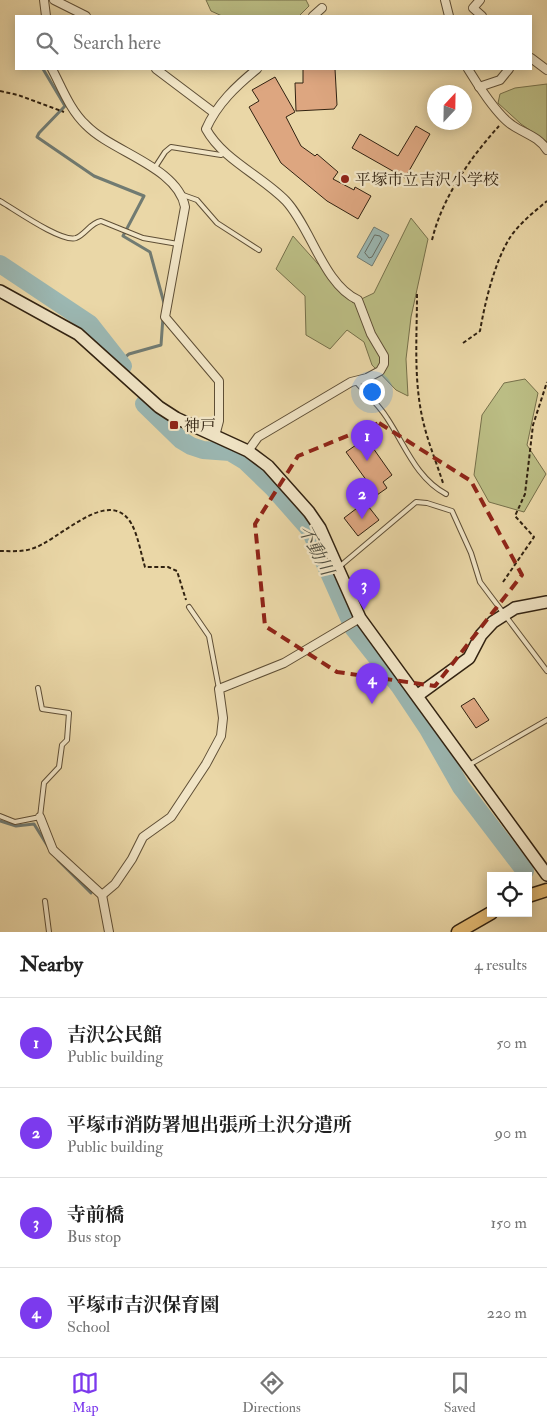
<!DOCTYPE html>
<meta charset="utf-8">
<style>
body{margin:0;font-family:"IM FELL Double Pica","Noto Serif JP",serif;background:#f2f2f2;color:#222}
.controls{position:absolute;right:15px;bottom:15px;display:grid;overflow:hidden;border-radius:0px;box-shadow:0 2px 12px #0003}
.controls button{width:45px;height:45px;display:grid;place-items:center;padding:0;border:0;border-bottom:1px solid #e0e0e0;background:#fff;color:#222;font:25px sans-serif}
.compass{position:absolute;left:427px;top:85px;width:45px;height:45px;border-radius:50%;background:#fff;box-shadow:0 2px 12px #0003;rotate:22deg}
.you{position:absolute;left:371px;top:391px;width:18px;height:18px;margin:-12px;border:4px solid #fff;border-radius:50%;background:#1a73e8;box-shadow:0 0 0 8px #1a73e833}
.badge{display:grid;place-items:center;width:32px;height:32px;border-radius:50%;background:#7c3aed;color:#fff;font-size:16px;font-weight:700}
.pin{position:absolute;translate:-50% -41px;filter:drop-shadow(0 1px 2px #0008)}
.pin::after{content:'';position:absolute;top:26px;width:18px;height:15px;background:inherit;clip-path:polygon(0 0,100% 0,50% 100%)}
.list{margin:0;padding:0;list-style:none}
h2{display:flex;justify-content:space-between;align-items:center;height:65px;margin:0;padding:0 20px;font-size:21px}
h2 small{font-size:16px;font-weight:400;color:#767676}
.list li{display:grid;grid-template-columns:32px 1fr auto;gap:15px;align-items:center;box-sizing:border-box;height:90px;padding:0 20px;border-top:1px solid #e0e0e0}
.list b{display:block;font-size:19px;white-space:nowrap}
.list p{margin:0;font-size:16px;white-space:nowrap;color:#767676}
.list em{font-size:16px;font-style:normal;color:#767676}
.icon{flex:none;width:28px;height:28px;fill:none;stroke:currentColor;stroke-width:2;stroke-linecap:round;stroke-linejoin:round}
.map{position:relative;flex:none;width:547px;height:932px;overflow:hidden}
.search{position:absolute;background:#fff;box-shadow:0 2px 12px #0003;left:15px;right:15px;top:15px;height:55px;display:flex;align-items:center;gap:12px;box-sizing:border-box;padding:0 18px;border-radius:0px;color:#767676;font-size:19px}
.sheet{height:425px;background:#fff}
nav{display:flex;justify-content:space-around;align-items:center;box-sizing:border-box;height:70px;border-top:1px solid #e0e0e0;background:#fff;font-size:14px;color:#767676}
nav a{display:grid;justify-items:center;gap:2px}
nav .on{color:#7c3aed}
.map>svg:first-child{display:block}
</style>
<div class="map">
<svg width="547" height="932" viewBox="0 0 547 932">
<rect width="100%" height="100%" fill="#ead7a7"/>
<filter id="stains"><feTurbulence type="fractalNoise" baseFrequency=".004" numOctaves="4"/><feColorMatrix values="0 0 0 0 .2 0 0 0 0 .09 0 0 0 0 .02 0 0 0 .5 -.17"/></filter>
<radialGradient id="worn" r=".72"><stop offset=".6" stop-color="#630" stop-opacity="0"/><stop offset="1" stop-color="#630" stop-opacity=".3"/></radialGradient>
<g fill="#bbbd84" stroke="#76704a">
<path d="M206,0h100l3,6 -10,10h-77l-11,-5z"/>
<path d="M547,84v58l-26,-18 -23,-21 2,-9 15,-6z"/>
<path d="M411,218l17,21 -17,78 -5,42 2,37 -12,-6 -24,-25 -8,-23 -17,-12 -17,19 -24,-14 -1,-39 -29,-27 17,-33 60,67 21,-10z"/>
<path d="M525,379l13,14 -11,52 19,29 -22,38 -35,-10 -15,-27 8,-60 22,-32z"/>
</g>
<path fill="#9bb7b2" stroke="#717b72" d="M374,227l15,8 -17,31 -15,-9z"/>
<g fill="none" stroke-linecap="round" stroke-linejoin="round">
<path stroke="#666c62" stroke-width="1" d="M375,235l5,1 2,3 -10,18 -3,1 -4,-5z"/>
<g stroke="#717b72" stroke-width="3">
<path d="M43,69l22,37 -26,27 -2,4 57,39 50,20 -21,40 27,16 14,51"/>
<path d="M120,361l9,-7 32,-9 2,-28"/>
<path d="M0,821l16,5 18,-2 18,29"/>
<path d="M58,860l33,33"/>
</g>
<g stroke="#9bb7b2" stroke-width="18">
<path d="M0,264l90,60 33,42"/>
<path d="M144,404l37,36 10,6 12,4 27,2 15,9 28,27 37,42 44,99 46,58 28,42 33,58 64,84"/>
</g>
</g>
<g fill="#dda680" stroke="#312211">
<path d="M303,69h32l2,36 -3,4 -38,2 -1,-28h8z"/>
<path d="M275,77l20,35 -9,5 15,29 14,10 2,-2 21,18 -5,7 21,11 1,-3 16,9 -13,23 -31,-18 -46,-38 -32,-56 10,-6 -7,-11z"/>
<path d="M416,126l14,8 -25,44 -53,-30 8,-14 38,22z"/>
<path d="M366,438l26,37 -9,7 4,6 -10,7 -31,-43z"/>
<path d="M365,502l14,18 -21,16 -14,-18z"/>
<path d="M474,698l15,22 -13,8 -15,-22z"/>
</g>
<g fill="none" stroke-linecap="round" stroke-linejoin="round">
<g stroke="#5f4f36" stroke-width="6">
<g id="lane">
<path d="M154,169l11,-17 6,-5 50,8 3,-2"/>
<path d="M183,195l14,5 20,23 42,27"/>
<path d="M0,201c14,8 62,42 76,37 10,-4 14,-15 25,-17l42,17 35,6"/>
<path d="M356,382c10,11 23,23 31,36 18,27 29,60 59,76"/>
<path d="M339,567l77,-65 11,1 25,8 19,42 9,29 67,89"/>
<path d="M189,607l20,29 10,53"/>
<path d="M469,765l78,-45"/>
<path d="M0,816l15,6 25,-5 4,-34 15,-16 3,-22 5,-5 2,-27 -27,-4 -4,-21"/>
<path d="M45,901l4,31"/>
</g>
</g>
<g stroke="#5f4f36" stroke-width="10">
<g id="street">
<path d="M44,0l2,16"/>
<path d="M54,0l32,16"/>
<path d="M445,0l4,16"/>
<path d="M480,0l-7,8 9,8"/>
<path d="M313,16l9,-8"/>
<path d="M531,58l16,12"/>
<path d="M52,69c10,19 18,41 34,56 26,27 92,42 99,82l-20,110 54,64v40l-4,15"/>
<path d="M156,69l57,43"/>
<path d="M468,69c9,15 30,47 44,56 13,9 26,11 35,25"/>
<path d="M479,87l21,-7 9,-11"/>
<path d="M248,451l10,-14 93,-55 16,-4 13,-7 4,-7v-8l-13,-22 -13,-34c-34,-15 -47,-72 -72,-99 -24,-25 -63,-41 -80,-72 11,-25 30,-43 51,-60"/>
<path d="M40,817l13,33 49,45 7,37"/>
<path d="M102,895l13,-11 17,-25 11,-22 28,-20 35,-53 15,-28 2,-18 -4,-29 65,-26 76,-45"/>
</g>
</g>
<g stroke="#312211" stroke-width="14">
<g id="secondary">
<path d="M0,291l78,43 81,73 17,11 72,33 20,15 41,46 11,16 40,90 187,257"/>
<path d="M418,695l51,-37 12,-23 12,-13 22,-14 32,-6"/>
</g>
</g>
<g stroke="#312211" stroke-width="15">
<g id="primary">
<path d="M528,896l19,-6"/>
<path d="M458,932l33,-19"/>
</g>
</g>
<g stroke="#312211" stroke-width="2" stroke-dasharray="4 2.5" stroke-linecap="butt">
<path d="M0,91l18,4 46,17"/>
<path d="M432,240c10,-42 38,-82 67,-114"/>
<path d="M417,294c0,44 -4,88 7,131 5,20 13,39 19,58"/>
<path d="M463,343l17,-12c5,-29 15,-71 31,-95 10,-14 23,-24 36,-35"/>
<path d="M0,551c10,0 22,1 31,-2 27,-7 77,-64 100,-26 7,12 10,31 14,44h23l9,4 9,29"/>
<path d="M503,582l31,-45 -19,-21 10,-22 8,-69 14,-43"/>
</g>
<use href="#lane" stroke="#f1e5c6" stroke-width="4"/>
<use href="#street" stroke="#f1e5c6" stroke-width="8"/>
<use href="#secondary" stroke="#f1e5c6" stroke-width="11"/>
<use href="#primary" stroke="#e5bc74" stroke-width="12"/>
</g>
<path fill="none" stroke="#8f2418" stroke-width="4" stroke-dasharray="10 6" stroke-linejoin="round" d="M379,423l92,58 51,94 -87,111 -98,-14 -72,-46 -10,-102 43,-68z"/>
<g fill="#8f2418" stroke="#f1e5c6" stroke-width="2">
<circle cx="345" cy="179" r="5"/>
<rect x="169" y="420" width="10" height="10" rx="2.5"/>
</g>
<g text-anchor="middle" stroke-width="4.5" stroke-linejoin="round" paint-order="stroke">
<g font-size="16" fill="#312211" stroke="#f1e5c6" text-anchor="start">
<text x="355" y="185">平塚市立吉沢小学校</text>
<text x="184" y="431">神戸</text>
</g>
<g font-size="18" font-style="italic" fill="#514f41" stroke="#f1e5c6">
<text transform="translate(316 550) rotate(62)" y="6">不動川</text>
</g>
</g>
<rect width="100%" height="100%" filter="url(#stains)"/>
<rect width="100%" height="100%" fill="url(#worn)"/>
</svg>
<div class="controls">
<button><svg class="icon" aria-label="locate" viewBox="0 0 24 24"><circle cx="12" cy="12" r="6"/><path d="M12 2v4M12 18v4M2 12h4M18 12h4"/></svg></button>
</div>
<svg class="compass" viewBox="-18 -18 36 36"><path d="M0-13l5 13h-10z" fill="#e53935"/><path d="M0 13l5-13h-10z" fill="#767676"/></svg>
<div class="you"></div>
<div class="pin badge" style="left:367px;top:461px">1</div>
<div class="pin badge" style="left:362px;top:519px">2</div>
<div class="pin badge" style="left:364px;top:610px">3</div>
<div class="pin badge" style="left:372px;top:704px">4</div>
<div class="search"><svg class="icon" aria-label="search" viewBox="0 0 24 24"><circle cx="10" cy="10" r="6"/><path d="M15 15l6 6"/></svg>Search here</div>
</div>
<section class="sheet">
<h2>Nearby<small>4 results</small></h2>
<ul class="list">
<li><span class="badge">1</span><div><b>吉沢公民館</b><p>Public building</p></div><em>50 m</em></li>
<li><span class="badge">2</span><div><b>平塚市消防署旭出張所土沢分遣所</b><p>Public building</p></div><em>90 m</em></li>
<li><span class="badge">3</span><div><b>寺前橋</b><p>Bus stop</p></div><em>150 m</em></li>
<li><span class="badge">4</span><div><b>平塚市吉沢保育園</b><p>School</p></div><em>220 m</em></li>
</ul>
</section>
<nav>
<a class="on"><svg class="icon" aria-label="map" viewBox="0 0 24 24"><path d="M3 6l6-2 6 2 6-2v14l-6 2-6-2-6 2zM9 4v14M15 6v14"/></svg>Map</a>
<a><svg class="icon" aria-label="directions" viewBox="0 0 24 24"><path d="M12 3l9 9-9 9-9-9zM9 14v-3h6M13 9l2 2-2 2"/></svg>Directions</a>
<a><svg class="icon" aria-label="saved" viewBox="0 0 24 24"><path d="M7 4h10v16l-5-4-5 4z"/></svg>Saved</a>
</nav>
